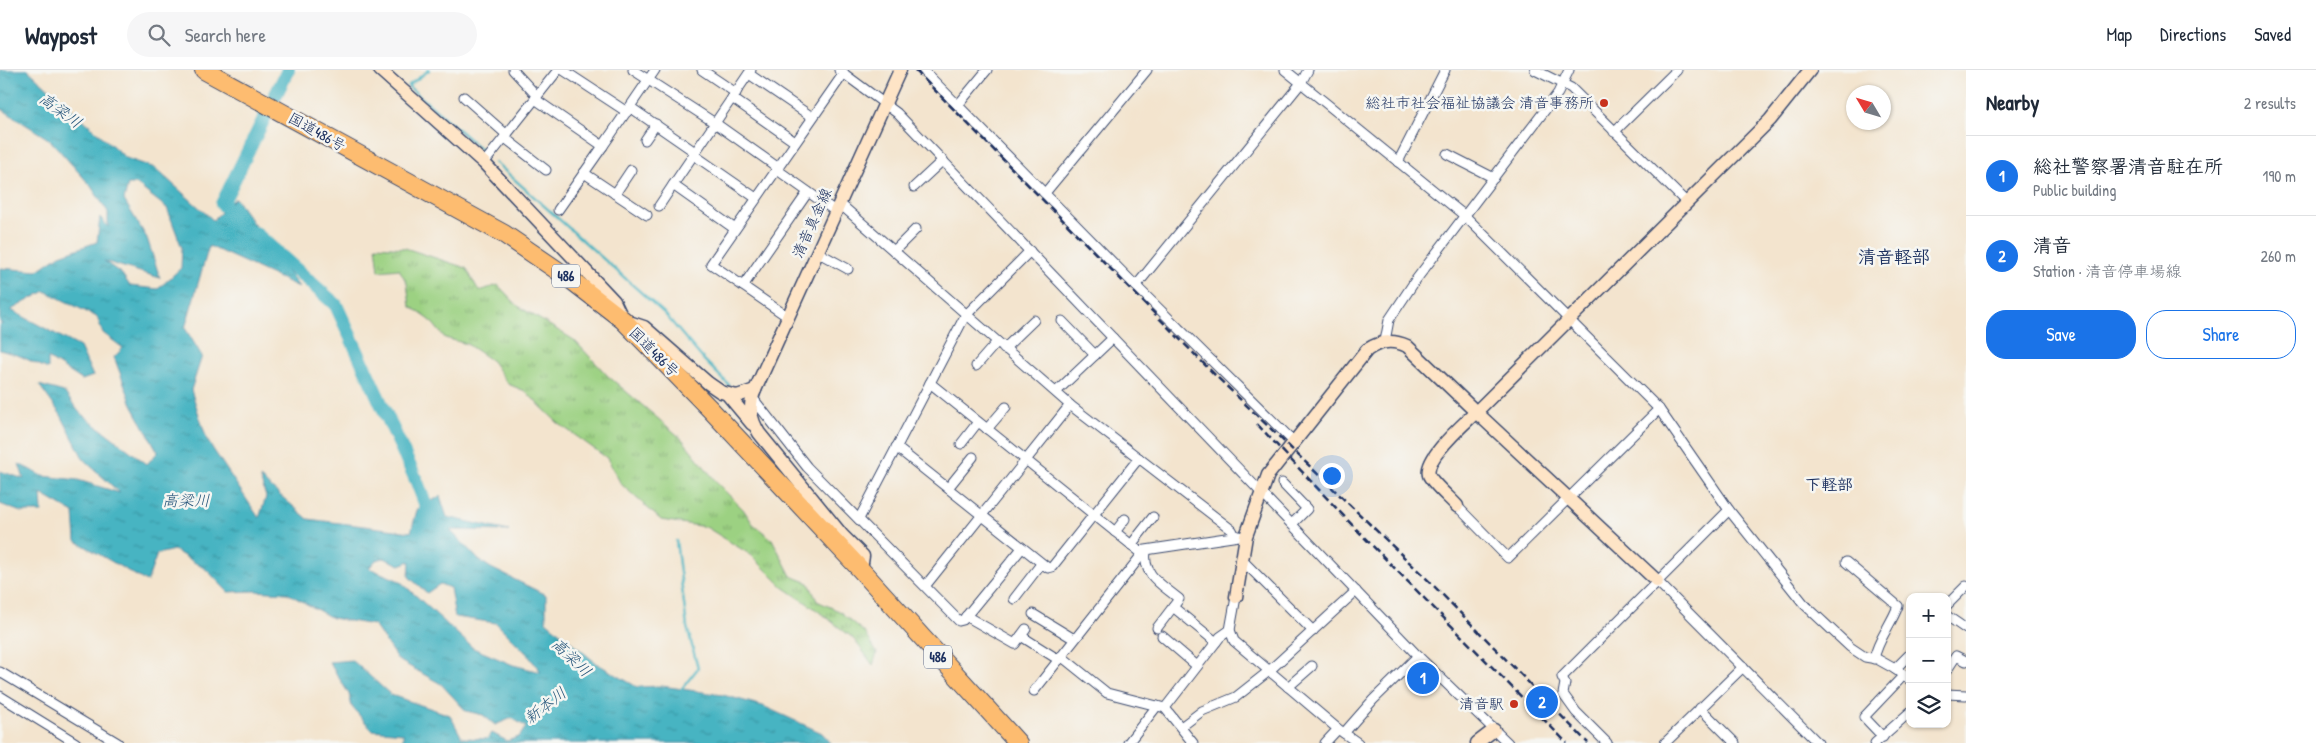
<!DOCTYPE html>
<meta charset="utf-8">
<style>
body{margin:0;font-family:"Patrick Hand","Klee One",sans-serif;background:#f6f6f7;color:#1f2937}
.controls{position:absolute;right:15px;bottom:15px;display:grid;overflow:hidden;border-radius:10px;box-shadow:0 1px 4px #0004}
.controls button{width:45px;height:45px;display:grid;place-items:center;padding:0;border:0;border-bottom:1px solid #e0e1e3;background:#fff;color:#1f2937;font:25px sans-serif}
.compass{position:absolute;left:1846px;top:15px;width:45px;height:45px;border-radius:50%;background:#fff;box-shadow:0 1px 4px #0004;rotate:308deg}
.you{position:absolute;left:1331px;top:405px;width:18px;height:18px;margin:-12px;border:4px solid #fff;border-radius:50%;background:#1a73e8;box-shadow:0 0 0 8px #1a73e833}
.badge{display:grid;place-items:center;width:32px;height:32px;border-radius:50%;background:#1a73e8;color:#fff;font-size:16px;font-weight:700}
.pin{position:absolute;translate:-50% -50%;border:2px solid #fff;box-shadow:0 1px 5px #0006}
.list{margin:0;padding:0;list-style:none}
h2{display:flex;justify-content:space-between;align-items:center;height:65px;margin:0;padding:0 20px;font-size:21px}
h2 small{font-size:16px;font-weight:400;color:#747a83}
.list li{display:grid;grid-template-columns:32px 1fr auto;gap:15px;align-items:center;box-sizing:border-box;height:80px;padding:0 20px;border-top:1px solid #e0e1e3}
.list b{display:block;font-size:19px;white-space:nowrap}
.list p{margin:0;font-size:16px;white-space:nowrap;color:#747a83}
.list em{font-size:16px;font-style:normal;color:#747a83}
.actions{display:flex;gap:10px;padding:15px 20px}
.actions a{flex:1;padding:11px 0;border:1px solid #1a73e8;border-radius:20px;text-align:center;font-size:18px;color:#1a73e8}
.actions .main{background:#1a73e8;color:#fff}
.icon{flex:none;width:28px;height:28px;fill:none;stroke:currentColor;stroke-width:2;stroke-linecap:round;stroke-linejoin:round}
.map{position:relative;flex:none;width:1966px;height:673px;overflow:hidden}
header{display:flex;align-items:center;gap:30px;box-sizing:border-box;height:70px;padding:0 25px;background:#fff;border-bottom:1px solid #e0e1e3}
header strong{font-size:24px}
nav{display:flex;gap:28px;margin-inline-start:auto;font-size:18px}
.search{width:350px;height:45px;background:#f6f6f7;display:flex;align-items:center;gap:12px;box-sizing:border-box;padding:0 18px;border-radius:28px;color:#747a83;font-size:19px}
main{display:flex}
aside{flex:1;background:#fff}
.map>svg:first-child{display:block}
</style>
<header>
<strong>Waypost</strong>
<div class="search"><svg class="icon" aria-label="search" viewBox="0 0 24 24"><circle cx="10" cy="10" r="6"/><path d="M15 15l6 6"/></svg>Search here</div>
<nav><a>Map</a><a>Directions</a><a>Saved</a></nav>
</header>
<main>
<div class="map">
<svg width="1966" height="673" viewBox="0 0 1966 673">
<defs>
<pattern id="grass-tufts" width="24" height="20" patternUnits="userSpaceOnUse" patternTransform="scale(1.25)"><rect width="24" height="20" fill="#9cd182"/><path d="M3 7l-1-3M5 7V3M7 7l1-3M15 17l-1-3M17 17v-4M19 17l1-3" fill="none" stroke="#7eaa6e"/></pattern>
<pattern id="water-ripples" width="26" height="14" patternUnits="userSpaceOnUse" patternTransform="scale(1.25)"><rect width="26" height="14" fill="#46b4c2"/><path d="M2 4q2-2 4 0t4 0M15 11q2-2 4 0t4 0" fill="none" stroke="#3a93a1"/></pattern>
</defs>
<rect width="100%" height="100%" fill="#f6f6f2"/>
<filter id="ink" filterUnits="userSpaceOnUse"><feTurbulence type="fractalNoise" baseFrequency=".02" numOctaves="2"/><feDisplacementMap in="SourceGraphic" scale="10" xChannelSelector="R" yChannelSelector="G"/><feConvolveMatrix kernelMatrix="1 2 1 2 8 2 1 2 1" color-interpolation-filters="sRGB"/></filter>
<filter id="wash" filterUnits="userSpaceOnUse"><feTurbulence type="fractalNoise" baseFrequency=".0096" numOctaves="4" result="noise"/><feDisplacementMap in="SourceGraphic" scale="20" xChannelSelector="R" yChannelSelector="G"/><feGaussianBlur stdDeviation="1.12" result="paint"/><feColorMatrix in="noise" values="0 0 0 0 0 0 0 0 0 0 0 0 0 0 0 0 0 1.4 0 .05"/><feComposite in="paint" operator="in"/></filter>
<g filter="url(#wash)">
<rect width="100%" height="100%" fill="#f3e4ce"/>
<path fill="url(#grass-tufts)" stroke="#5c8070" d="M376,176l29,2 61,20 13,23 19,-6 20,21 56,34 34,36 74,63 36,45 25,25 10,15 19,15 19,37 18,7 8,18 22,10 26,22 12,20 -4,12 -20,-27 -39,-30 -31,-21 -32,-32 -45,-28 -45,-7 -40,-36 -14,-26 -49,-35 -33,-32 -17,-7 -16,-23 -25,-17 -22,-6 -15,-18 -20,-14 -3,-23 -8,-14 -20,2z"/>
<path fill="url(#water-ripples)" stroke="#307290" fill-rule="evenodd" d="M0,0h28l98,88 29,10 58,52 22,-22 64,89 -90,-41 -24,82 17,28 -11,34 16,50 52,78 7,-21 -6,-19 48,41 103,13 6,-22 23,-14 7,21 62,14 -59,-1 29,30 12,8 55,27v26l50,42 41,24 25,-1 61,9 40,11 59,27 9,10h-428v-10l-31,-3 -20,-23 -3,-13 -20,-32 23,-2 39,35 59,20 12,23 25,1 5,-6 15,8 12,-4 7,-10 -14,-9 -17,7 -12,-10 -17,-4 -25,-27 -43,-24 -24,-35 -42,-7 -45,-25 -32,-2 -27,1 -21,-22 -33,-20 -17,4 -10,28 -71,-41 -2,-28 -33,-19 1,18h-21l-21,-8v-33l24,8 -5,-15 24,12 35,4 42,13 -36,-33 -23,-45 -22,-30 25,7 16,21 67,51 11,-12 -25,-45 -19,-50 9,-9 -20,-15 -6,-16 -52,-26 -34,19 69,37 13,29 -11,4 -34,-22v11l-28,-13 -20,-6v-26h3l-3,-2v-54l37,3 23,-16 37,-13 3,-25 8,10v-15l-18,-27 -40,-45 -50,-32zM128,114h8l31,24 15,40 -1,20 -23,21 -28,-3 -8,-12 -18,-13 56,17 -13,-40 -23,-38zM384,488l16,7 10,-4 -1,16 18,16 13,-9 10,4 5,29 41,6 31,31 14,18 -28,-7 -40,-17 -73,-67 -31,-13 7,-8z"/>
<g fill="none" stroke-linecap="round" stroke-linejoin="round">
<g stroke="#46b4c2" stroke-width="2.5">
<path d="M429,0l-21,16 76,66"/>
<path d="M495,92l169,151 39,46 26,26"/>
<path d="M676,471l11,86 11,41 -18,23"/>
</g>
<g stroke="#46b4c2" stroke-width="14">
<path d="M239,149l-17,-15 66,-134"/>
<path d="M255,163l81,72 81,177 15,40"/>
</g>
</g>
</g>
<g filter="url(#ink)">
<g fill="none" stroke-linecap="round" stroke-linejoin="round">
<g stroke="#3b4a6f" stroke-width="11">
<g id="street">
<path d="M513,0l24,26"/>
<path d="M563,0l64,42"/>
<path d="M633,0l82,53 62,44"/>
<path d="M702,0l34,23"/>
<path d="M839,0l58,43 521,543 90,87"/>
<path d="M923,0l213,216 159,157"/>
<path d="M1285,0l180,146 194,193 70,101 75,94 46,43 15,10 12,2 18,10 15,11"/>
<path d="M1535,0l36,18 116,115"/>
<path d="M749,4l63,43"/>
<path d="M464,27l43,38"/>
<path d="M732,28l63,44"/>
<path d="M535,29l68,47 52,-76"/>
<path d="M958,35l29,-35"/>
<path d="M630,37l65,45"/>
<path d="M1614,62l63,-62"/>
<path d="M505,68l41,32"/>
<path d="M645,70l11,-16"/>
<path d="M1447,84l47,24"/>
<path d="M694,85l62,43"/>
<path d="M1398,92l47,-92"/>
<path d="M484,93l74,-93"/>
<path d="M776,99l59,42"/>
<path d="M584,103l63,42"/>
<path d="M914,117l29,-27"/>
<path d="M1045,123l102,-123"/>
<path d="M615,124l16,-24"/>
<path d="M839,133l231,202 162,125 3,6"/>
<path d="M659,136l14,-21"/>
<path d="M558,140l45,-64"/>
<path d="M735,159l-62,-44 78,-115"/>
<path d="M894,181l22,-22"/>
<path d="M817,182l31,17"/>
<path d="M743,216l65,-94"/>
<path d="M1136,216l165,-203 7,-13"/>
<path d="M788,247l-77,-53 133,-191"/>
<path d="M1062,251l33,34"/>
<path d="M1385,271l4,-21 26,-39 143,-188 11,-23"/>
<path d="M1004,279l30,-29"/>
<path d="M976,296l21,-24"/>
<path d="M930,313l209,168 100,-15"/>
<path d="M1056,322l57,-54"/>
<path d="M752,327l55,70 152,154 4,-1 59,-72"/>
<path d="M987,359l19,-22"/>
<path d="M961,374l17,-22"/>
<path d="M896,377l152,121 4,-1 87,-109"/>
<path d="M1282,413l25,26 -15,15"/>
<path d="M948,418l25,-31"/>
<path d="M1457,436l51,52 151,-149"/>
<path d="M859,449l106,-203 65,-65"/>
<path d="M1115,462l10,-13"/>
<path d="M1131,475l22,-28"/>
<path d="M1146,481c-4,25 17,34 33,48l-22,29"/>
<path d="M1241,489l72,72"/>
<path d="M1846,492l52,44c-7,19 -20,33 -24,53"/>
<path d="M1657,511l161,162"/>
<path d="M926,515l144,-180"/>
<path d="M1236,527l-6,33 4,11 104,88 20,14"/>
<path d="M1014,529l27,-35"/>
<path d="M1947,535l19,-19"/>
<path d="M1173,537l43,35"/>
<path d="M1033,544l41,25"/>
<path d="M966,546l49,28 11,-15"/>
<path d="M1947,546l19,13"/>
<path d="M1021,566l38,24"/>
<path d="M1162,566l35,30"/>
<path d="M1061,586l46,37 58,15"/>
<path d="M1895,599l15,-15"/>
<path d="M1947,600l9,-14 10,5"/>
<path d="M0,602l118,71"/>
<path d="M1288,617l24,-21"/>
<path d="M1034,621l110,-139"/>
<path d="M1947,624l19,1"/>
<path d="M0,626l76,47"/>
<path d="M1700,638l35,35"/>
<path d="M1181,657l21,-16 34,-14 33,-26 87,-80"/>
<path d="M1344,663l29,-33 45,-44"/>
<path d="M1883,667l-19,-20 40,-42"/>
<path d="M1128,673l29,-37"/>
<path d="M1193,673l-28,-35 55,-71 10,-7"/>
<path d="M1325,673l13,-14"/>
<path d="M1607,673l-31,-31 -13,-18 2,-11 -3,-6 167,-167"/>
<path d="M1665,673l78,-76"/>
<path d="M1875,673l35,-31"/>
</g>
</g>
<g stroke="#3b4a6f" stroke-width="15">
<g id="secondary">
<path d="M380,0l104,93 130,138 9,19 21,7 64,56 13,9 16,4 18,-6"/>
<path d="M727,324l25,30"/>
<path d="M1457,436c-6,-7 -25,-23 -28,-31 -5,-17 35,-51 47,-63l181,169"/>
<path d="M861,500l2,-14 -21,-21 -83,-102c-9,-15 -11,-28 -4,-43l145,-320"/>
<path d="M1236,527l10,-61 22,-61 99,-125c13,-9 25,-11 40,-4l69,66 294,-292 40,-50"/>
<path d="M1477,673l17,-13"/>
</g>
</g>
<g stroke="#3b4a6f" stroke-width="20">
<path id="highway" d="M204,0l300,164 66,45 53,41 87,89 151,161 157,173"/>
</g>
<use href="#street" stroke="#fff" stroke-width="9"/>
<use href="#secondary" stroke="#fee4c6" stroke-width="12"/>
<use href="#highway" stroke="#fdbc70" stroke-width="18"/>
<g stroke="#1b2f5e" stroke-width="2.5" stroke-dasharray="8 4" stroke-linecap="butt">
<path d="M915,0l300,305 218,210 155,158"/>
<path d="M1257,354l99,105 211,214"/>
</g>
</g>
</g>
<g fill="#c8321e" stroke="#f6f6f2" stroke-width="2">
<circle cx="1604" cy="33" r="5"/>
<circle cx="1514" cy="634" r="5"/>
</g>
<g text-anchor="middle" stroke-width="5" stroke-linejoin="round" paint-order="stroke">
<g fill="#f6f6f2" stroke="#5d6b8a" stroke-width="1">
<rect x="552" y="194.5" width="28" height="23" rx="4"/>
<rect x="924" y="575.5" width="28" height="23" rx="4"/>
</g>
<g font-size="14" font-weight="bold" fill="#1b2f5e">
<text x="566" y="211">486</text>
<text x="938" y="592">486</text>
</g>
<g font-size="15" fill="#1b2f5e" stroke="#f6f6f2" text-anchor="end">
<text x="1594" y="38">総社市社会福祉協議会 清音事務所</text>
<text x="1504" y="639">清音駅</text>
</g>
<g font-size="15" fill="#1b2f5e" stroke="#f6f6f2">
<text transform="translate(317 62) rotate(29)" y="5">国道486号</text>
<text transform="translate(812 153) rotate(-66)" y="5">清音真金線</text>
<text transform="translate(654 282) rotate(45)" y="5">国道486号</text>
</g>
<g font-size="16" font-style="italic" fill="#28577c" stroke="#f6f6f2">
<text transform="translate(61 40) rotate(36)" y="6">高梁川</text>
<text x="186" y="436">高梁川</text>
<text transform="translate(572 587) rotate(44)" y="6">高梁川</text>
<text transform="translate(545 635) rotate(-38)" y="6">新本川</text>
</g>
<g font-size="16" font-weight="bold" fill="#1b2f5e" stroke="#f6f6f2">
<text x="1829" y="420">下軽部</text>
</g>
<g font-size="18" font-weight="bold" fill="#1b2f5e" stroke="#f6f6f2">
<text x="1894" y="193">清音軽部</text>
</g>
</g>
</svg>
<div class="controls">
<button>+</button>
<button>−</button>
<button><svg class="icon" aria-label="layers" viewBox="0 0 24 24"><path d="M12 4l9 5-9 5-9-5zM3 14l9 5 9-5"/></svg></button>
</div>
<svg class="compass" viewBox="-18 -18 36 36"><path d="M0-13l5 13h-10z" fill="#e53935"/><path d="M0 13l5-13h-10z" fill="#747a83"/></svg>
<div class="you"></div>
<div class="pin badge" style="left:1423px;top:608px">1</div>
<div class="pin badge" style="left:1542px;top:632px">2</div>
</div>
<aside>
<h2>Nearby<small>2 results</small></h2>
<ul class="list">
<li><span class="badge">1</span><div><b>総社警察署清音駐在所</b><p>Public building</p></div><em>190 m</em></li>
<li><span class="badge">2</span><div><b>清音</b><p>Station · 清音停車場線</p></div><em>260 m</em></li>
</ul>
<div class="actions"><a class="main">Save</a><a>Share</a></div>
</aside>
</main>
